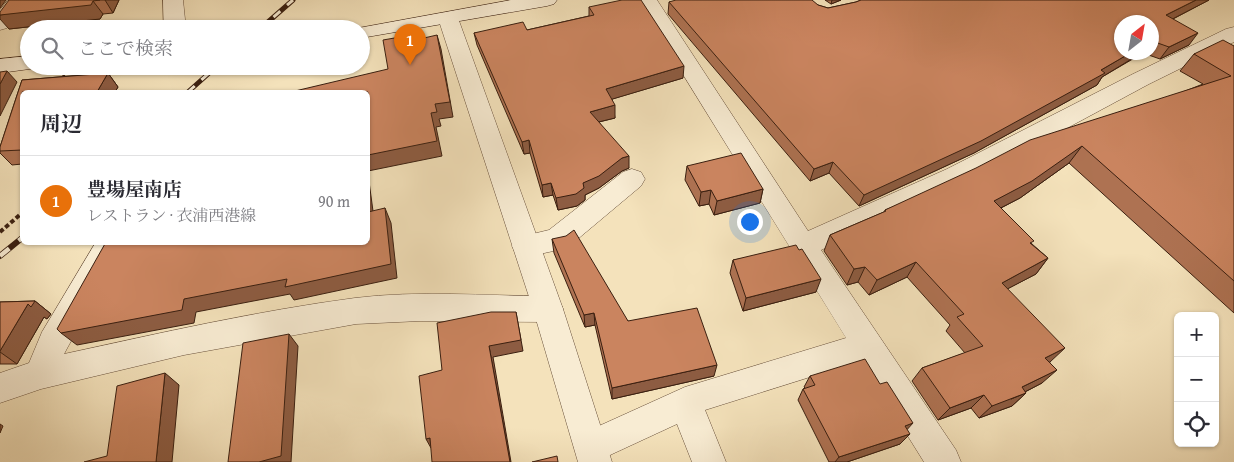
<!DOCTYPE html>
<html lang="ja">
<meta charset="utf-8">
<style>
body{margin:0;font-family:"Gentium Book Plus","Noto Serif JP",serif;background:#f7f7f7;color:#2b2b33}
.controls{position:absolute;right:15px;bottom:15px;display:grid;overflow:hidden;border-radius:8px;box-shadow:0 1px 4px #0004}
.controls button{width:45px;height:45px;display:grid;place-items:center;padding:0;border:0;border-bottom:1px solid #e1e1e2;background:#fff;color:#2b2b33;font:25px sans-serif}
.compass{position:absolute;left:1114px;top:15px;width:45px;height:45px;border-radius:50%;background:#fff;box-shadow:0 1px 4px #0004;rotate:31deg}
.you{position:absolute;left:749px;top:221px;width:18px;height:18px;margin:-12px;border:4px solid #fff;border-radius:50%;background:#1a73e8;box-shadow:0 0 0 8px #1a73e833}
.badge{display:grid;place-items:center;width:32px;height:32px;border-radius:50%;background:#8f2418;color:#fff;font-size:16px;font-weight:700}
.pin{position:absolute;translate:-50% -41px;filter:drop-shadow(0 1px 2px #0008)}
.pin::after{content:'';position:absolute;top:26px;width:18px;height:15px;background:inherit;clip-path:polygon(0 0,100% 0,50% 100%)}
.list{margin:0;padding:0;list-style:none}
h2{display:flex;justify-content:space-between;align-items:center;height:65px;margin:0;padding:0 20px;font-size:21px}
h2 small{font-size:16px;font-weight:400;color:#7c7c81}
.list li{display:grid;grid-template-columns:32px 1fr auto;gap:15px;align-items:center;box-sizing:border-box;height:90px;padding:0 20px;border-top:1px solid #e1e1e2}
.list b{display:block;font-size:19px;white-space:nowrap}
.list p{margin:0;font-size:16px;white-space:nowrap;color:#7c7c81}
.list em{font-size:16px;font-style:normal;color:#7c7c81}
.icon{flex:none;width:28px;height:28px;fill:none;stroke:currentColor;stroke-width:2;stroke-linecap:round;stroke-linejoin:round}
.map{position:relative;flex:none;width:1234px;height:462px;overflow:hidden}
.search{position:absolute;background:#fff;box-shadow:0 1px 4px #0004;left:20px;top:20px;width:350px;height:55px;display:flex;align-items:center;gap:12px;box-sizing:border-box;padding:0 18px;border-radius:28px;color:#7c7c81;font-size:19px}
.panel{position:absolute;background:#fff;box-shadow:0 1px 4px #0004;left:20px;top:90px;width:350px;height:155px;border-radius:8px}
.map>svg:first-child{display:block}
</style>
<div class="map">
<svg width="1234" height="462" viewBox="0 0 1234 462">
<rect width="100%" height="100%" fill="#f4e2bb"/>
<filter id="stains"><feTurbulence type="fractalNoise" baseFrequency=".004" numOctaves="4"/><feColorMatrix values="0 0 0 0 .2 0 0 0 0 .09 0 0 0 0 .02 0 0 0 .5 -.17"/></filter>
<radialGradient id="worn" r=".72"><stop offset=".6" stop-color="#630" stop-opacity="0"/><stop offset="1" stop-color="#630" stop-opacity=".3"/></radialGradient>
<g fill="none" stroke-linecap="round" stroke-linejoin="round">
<g stroke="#68503b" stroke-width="1">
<g id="minor">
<path d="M8,0h20l-21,28 -7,2v-20z"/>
<path d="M637,0h20l151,231 139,-62 186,-95 93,-45 8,-2v15l-85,42 -184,99 -144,67 135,200 5,12h-37l-63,-101 -156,49 21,52h-34l-15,-38 -82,38 -16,-3 -5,-12 5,-12 106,-48 161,-49z"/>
<path d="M632,169l9,3 4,7 -4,7 -74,62 -41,9 -10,-3 -4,-8 4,-8 33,-8 74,-58z"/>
<path d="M96,242h29l-61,112c96,-21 193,-43 291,-56 63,-8 129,-2 193,-2l11,4 4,9 -4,9 -11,4 -128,-1 -64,3 -172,31 -143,34 -41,14v-30l29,-10 13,-31z"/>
</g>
</g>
<g stroke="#68503b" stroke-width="1">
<g id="tertiary">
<path d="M163,0h20l3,29h-22z"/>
<path d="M448,12l7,2 3,4 105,291 49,153h-34l-45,-153 -95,-291 3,-4z"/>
</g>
</g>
<g stroke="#3a1f10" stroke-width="1">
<g id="secondary">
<path d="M511,0h46l-3,4 -7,2 -186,32v-9h-8z"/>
<path d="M29,56v10h9l-1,2 -37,5v-14z"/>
</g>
</g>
<path stroke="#3a1f10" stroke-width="2.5" stroke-dasharray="3 2" stroke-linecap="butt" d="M61,81l4,-8"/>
<path stroke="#3a1f10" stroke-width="4" stroke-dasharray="4.5 2.5" stroke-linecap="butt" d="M0,232l22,-19"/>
<use href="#minor" fill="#f8ecd3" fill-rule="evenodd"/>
<use href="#tertiary" fill="#f8ecd3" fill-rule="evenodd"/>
<use href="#secondary" fill="#f8ecd3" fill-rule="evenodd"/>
<g stroke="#3a1f10" stroke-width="5">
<g id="rail-far1">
<path d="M260,29l33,-29"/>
<path d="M188,92l29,-26"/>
</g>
</g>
<g stroke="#3a1f10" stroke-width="6">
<path id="rail" d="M0,256l22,-18"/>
</g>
<use href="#rail-far1" stroke="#f8ecd3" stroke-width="3" stroke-dasharray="9" stroke-linecap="butt"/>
<use href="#rail" stroke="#f8ecd3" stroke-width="4.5" stroke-dasharray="12" stroke-linecap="butt"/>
</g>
<g fill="#ae7252" stroke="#3a1f10" fill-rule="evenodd">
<path d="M9,0h110l-6,13 -10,1 -3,5 -91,10z"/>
<path d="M825,0h16l-10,4z"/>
<path d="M861,0h348l-36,19 16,26 -29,14 -17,-6 -41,24 -5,8 -123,68 -115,53 -30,-33 -19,8 -142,-167 1,-12 149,3 10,3 28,-6zM1152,22v30h-30z"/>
<path d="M589,7l94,71 -71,21 3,19 -16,4 30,46 -7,3 -23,17 -14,7v5l-8,6 -19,4 -5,-15 -10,2 -13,-44 -6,1 -47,-109 -3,-12 53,-3 62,-14z"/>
<path d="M1234,46v267l-165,-150 -49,35 -19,10 31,36 16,14 -12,16 -29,15 43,73 -8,21 -17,9 1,1 -14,13 -33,12 -8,-10 -33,12 -26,-39 10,-13 43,-15 -19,-22 4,-6 -43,-48 -38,18 -11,-13 -11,3 -23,-34 6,-16 54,-23 1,-2 318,-126 -23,-13 14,-17z"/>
<path d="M108,73l10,14 -3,5h-93v72l-10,1 -12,-12v-6l22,-67z"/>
<path d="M687,166l76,23 -3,14 -46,12 -5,-11 -10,2 -14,-26z"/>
<path d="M552,239l76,82 86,55 -102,23 -17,-74 -10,2 -31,-74z"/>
<path d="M799,250l17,42 -73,19 -13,-38 3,-13z"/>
<path d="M35,301l16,13 -4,5 -3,-2 -27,47h-17v-62z"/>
<path d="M810,376l97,54 -7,14 -53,18h-18l-31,-62 5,-11 2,-1 -1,-1z"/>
</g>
<g fill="#8d5c42" stroke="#3a1f10">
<path d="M0,0h6l-6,8z"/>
<path d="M105,0h14l-6,13z"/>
<path d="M832,0h9l-10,4z"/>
<path d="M1196,0h13l-52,27 9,-12z"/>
<path d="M93,1l10,13 -3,5 -91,10 -9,-10v-4z"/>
<path d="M1198,33l-9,12 -29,14 9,-12z"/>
<path d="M437,35l4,14 12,68 -14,2 2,7 -5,1 6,29 -74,15v-16l63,-42 4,-9z"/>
<path d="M1132,52h11l-41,25 -5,8 -123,68 -115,53 5,-11 237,-125z"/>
<path d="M684,66l-1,12 -77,23v-12z"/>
<path d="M7,71l10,11 -17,34v-32z"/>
<path d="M108,73l10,14 -3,5h-18z"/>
<path d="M615,105v13l-25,6v-12z"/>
<path d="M529,140l1,13 -6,1 -2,-12z"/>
<path d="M1082,146l-13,17 -49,35 -37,19 11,-16z"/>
<path d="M629,156v12l-7,3 -23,17 -14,7v5l-8,6 -19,4 -2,-12 27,-15 39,-25z"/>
<path d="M833,162l-4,11 -19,8 4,-12z"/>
<path d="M368,174l7,52 -7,-14z"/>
<path d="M551,183l2,12 -10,2 -1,-12z"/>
<path d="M763,189l-3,14 -46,12 3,-14z"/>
<path d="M711,190l-2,14 -10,2 2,-14z"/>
<path d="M385,208l6,15 6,55 -103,22 -4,-6 -94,18 -2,11 -117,22 -16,-12 123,-34z"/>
<path d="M1048,258l-12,16 -46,24 12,-15z"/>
<path d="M916,262l-9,15 -38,18 8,-15z"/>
<path d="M865,267l-7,15 -11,3 7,-16z"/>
<path d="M821,279l-5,13 -73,19 3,-13z"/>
<path d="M35,301l16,13 -4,5 -3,-2 -27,47 -17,-12v-1l28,-47z"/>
<path d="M516,312l7,39 -30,6 18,105h-1l-21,-116z"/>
<path d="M594,313l1,12 -10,2 -1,-12z"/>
<path d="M289,334l9,12 -7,116h-32z"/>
<path d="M1065,348l-15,14 -19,9 14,-13z"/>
<path d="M717,365l-3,11 -102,23v-11z"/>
<path d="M1057,370l-15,13 -31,16 15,-6 -14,13 -33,12 13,-12 30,-19z"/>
<path d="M165,373l14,12 -7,77h-16z"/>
<path d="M984,395l-13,13 -33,12 12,-12z"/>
<path d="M913,423l-9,10 1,-7z"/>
<path d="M0,424l3,2 -3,7z"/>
<path d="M910,434l-10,10 -53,18h-12l4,-5z"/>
<path d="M430,438l1,10 -5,-9z"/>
</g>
<g fill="#ca845f" stroke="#3a1f10">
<path d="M9,0h91l-7,1 -2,4 -91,10v-3z"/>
<path d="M622,0h19l43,66 -78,23 9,16 -25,7 39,44 -7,2 -23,18 -16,7 1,5 -8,6 -20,4 -5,-15 -9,2 -13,-45 -7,2 -48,-109 49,-11 4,8 67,-15 -5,-8z"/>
<path d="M676,0h136l6,5 10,3 28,-6 5,-2h335l-30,15 32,18 -29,14 -17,-6v-19h-30v30h10l-31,18 4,3 -124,68 -117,54 -31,-33 -19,7 -145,-167z"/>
<path d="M423,33l1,5 13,-3 13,67 -15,2 2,8 -6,1 6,28 -69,14v-63h-82l9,-1 93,-22 -5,-29z"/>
<path d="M1223,40l11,6v235l-152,-135 -50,35 -38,20 40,40 -4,2 18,15 -46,25 63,65 -20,10 12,12 -35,17 4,6 -34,13 -8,-11 -34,13 -28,-40 61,-22 -26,-29 7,-3 -48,-52 -39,18 -12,-13 -11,2 -24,-34 56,-24 -1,-1 91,-42 54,-28 201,-64 -37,-22z"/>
<path d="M7,71l-7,13v-12z"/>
<path d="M108,73l-11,19h-75v58l-22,1v-4l22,-67z"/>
<path d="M741,153l22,36 -46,12 -6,-11 -10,2 -14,-26z"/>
<path d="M368,204v8l17,-4 6,56 -106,23 2,-8 -103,20 -2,11 -121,23 -4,-4 49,-87h262z"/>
<path d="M574,230l54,91 69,-13 20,57 -105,23 -18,-75 -10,2 -32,-76 14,-3z"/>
<path d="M796,245l3,5 3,-1 19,30 -75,19 -13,-38z"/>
<path d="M35,301l-4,6 -3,-3 -28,47v-49z"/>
<path d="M491,312h25l5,28 -32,6 21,116h-78l-2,-24 -4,1 -7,-63 23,-6 -5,-47z"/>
<path d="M289,334l-8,122 -22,6h-31l15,-119z"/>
<path d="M865,359l15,25 7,-2 26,41 -8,3 5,8 -71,23 -36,-68 12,-4 -5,-9z"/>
<path d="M165,373l-9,89h-72l23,-6 10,-70z"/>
<path d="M557,456l1,6h-26z"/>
</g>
<rect width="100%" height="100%" filter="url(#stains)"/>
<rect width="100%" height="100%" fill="url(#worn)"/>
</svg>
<div class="controls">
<button>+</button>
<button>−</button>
<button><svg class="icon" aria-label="locate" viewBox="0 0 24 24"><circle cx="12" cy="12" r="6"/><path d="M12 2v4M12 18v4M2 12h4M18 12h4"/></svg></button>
</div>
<svg class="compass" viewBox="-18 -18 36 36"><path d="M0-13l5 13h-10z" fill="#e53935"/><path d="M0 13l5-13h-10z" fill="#7c7c81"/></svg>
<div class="you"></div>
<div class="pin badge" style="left:410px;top:65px;background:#e8710a">1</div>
<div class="search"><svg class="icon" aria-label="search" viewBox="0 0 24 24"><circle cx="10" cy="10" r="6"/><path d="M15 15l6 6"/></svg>ここで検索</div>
<section class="panel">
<h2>周辺<small></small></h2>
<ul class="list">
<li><span class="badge" style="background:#e8710a">1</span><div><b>豊場屋南店</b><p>レストラン · 衣浦西港線</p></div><em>90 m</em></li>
</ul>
</section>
</div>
